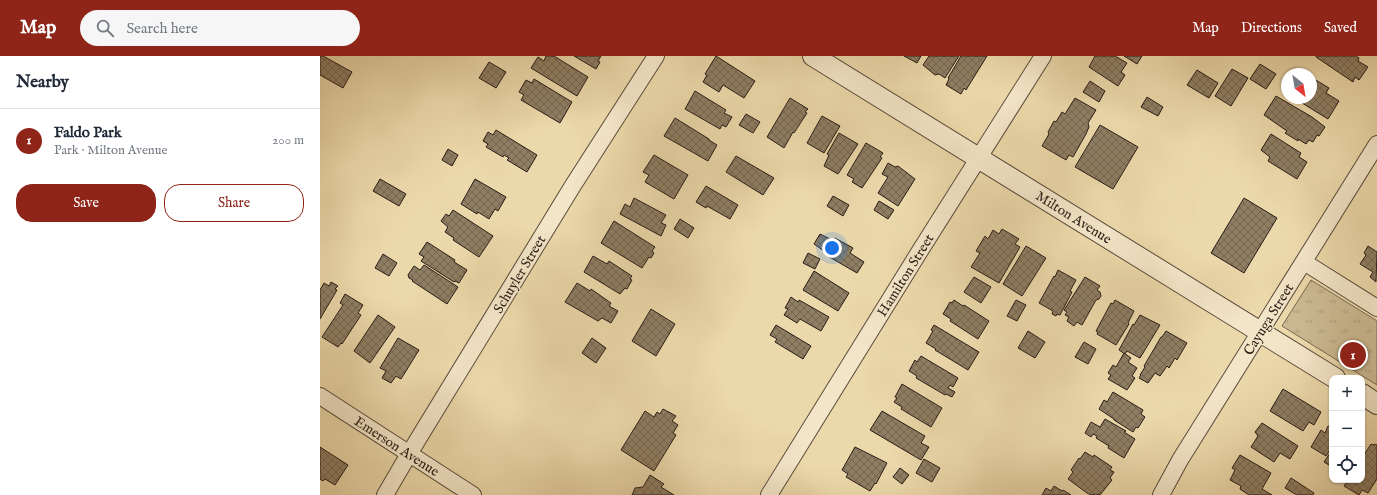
<!DOCTYPE html>
<meta charset="utf-8">
<style>
body{margin:0;font-family:"IM FELL English",serif;background:#f6f6f7;color:#1f2937}
.controls{position:absolute;right:12px;bottom:12px;display:grid;overflow:hidden;border-radius:8px;box-shadow:0 1px 3px #0004}
.controls button{width:36px;height:36px;display:grid;place-items:center;padding:0;border:0;border-bottom:1px solid #e0e1e3;background:#fff;color:#1f2937;font:20px sans-serif}
.compass{position:absolute;left:961px;top:12px;width:36px;height:36px;border-radius:50%;background:#fff;box-shadow:0 1px 3px #0004;rotate:149deg}
.you{position:absolute;left:512px;top:192px;width:14px;height:14px;margin:-10px;border:3px solid #fff;border-radius:50%;background:#1a73e8;box-shadow:0 0 0 6px #1a73e833}
.badge{display:grid;place-items:center;width:26px;height:26px;border-radius:50%;background:#8f2418;color:#fff;font-size:13px;font-weight:700}
.pin{position:absolute;translate:-50% -50%;border:2px solid #fff;box-shadow:0 1px 4px #0006}
.list{margin:0;padding:0;list-style:none}
h2{display:flex;justify-content:space-between;align-items:center;height:52px;margin:0;padding:0 16px;font-size:17px}
h2 small{font-size:13px;font-weight:400;color:#747a83}
.list li{display:grid;grid-template-columns:26px 1fr auto;gap:12px;align-items:center;box-sizing:border-box;height:64px;padding:0 16px;border-top:1px solid #e0e1e3}
.list b{display:block;font-size:15px;white-space:nowrap}
.list p{margin:0;font-size:13px;white-space:nowrap;color:#747a83}
.list em{font-size:13px;font-style:normal;color:#747a83}
.actions{display:flex;gap:8px;padding:12px 16px}
.actions a{flex:1;padding:9px 0;border:1px solid #8f2418;border-radius:16px;text-align:center;font-size:14px;color:#8f2418}
.actions .main{background:#8f2418;color:#fff}
.icon{flex:none;width:22px;height:22px;fill:none;stroke:currentColor;stroke-width:2;stroke-linecap:round;stroke-linejoin:round}
.map{position:relative;flex:none;width:1057px;height:439px;overflow:hidden}
header{display:flex;align-items:center;gap:24px;box-sizing:border-box;height:56px;padding:0 20px;background:#8f2418;color:#fff}
header strong{font-size:19px}
nav{display:flex;gap:22px;margin-inline-start:auto;font-size:14px}
.search{width:280px;height:36px;background:#f6f6f7;display:flex;align-items:center;gap:10px;box-sizing:border-box;padding:0 14px;border-radius:22px;color:#747a83;font-size:15px}
main{display:flex}
aside{flex:1;background:#fff}
.map>svg:first-child{display:block}
</style>
<header>
<strong>Map</strong>
<div class="search"><svg class="icon" aria-label="search" viewBox="0 0 24 24"><circle cx="10" cy="10" r="6"/><path d="M15 15l6 6"/></svg>Search here</div>
<nav><a>Map</a><a>Directions</a><a>Saved</a></nav>
</header>
<main>
<aside>
<h2>Nearby<small></small></h2>
<ul class="list">
<li><span class="badge">1</span><div><b>Faldo Park</b><p>Park · Milton Avenue</p></div><em>200 m</em></li>
</ul>
<div class="actions"><a class="main">Save</a><a>Share</a></div>
</aside>
<div class="map">
<svg width="1057" height="439" viewBox="0 0 1057 439">
<defs>
<pattern id="park-tufts" width="24" height="20" patternUnits="userSpaceOnUse"><rect width="24" height="20" fill="#cbb992"/><path d="M3 7l-1-3M5 7V3M7 7l1-3M15 17l-1-3M17 17v-4M19 17l1-3" fill="none" stroke="#ae9e7d"/></pattern>
<pattern id="building-cross-hatch" width="8" height="8" patternUnits="userSpaceOnUse"><rect width="8" height="8" fill="#8e7e63"/><path d="M0 0l8 8M0 8l8-8" fill="none" stroke="#746651"/></pattern>
</defs>
<rect width="100%" height="100%" fill="#ecd9ab"/>
<filter id="stains"><feTurbulence type="fractalNoise" baseFrequency=".005" numOctaves="4"/><feColorMatrix values="0 0 0 0 .2 0 0 0 0 .09 0 0 0 0 .02 0 0 0 .5 -.17"/></filter>
<radialGradient id="worn" r=".72"><stop offset=".6" stop-color="#630" stop-opacity="0"/><stop offset="1" stop-color="#630" stop-opacity=".3"/></radialGradient>
<path fill="url(#park-tufts)" stroke="#7a6a54" d="M991,224l66,41v64l-95,-59z"/>
<g fill="url(#building-cross-hatch)" stroke="#281c16">
<path d="M0,0h3l29,16 -9,16 -23,-13z"/>
<path d="M226,0h8l34,21 -11,19 -46,-28 7,-11 6,4z"/>
<path d="M254,0h27l-3,5 2,1 -4,7z"/>
<path d="M396,0l39,25 -11,17 -21,-13 -4,7 -16,-10 4,-7 -2,-1z"/>
<path d="M584,0h17l-4,7z"/>
<path d="M609,0h30l-14,22 -6,-4 -4,1 -12,-10z"/>
<path d="M641,0h26l-21,34 -2,-2 -3,6 -15,-9 3,-6 -1,-1z"/>
<path d="M775,0h20l12,7 -6,9 4,3 -7,11 -29,-19z"/>
<path d="M804,0h18l-5,8z"/>
<path d="M996,0h40l3,2 -1,3 10,6 -9,13 -4,-3 -2,5 -37,-25z"/>
<path d="M169,6l17,10 -10,16 -17,-10z"/>
<path d="M940,8l16,10 -10,15 -16,-10z"/>
<path d="M912,13l16,9 -17,28 -16,-10z"/>
<path d="M877,14l21,13 -9,15 -22,-13z"/>
<path d="M214,23l38,23 -12,21 -39,-23 3,-5 -5,-3 7,-12 6,3z"/>
<path d="M994,23l15,9 -3,5 13,8 -11,18 -34,-21h17v-15z"/>
<path d="M770,25l15,10 -6,11 -16,-10z"/>
<path d="M375,35l31,19 -2,3 8,4 -6,10 -4,-2 -2,4 -35,-20z"/>
<path d="M956,40l36,21 13,10 -6,9 -2,-1 -4,7 -4,-2 -3,4 -8,-5v2l-13,-8 2,-2 -23,-16z"/>
<path d="M827,41l16,10 -5,9 -17,-9z"/>
<path d="M470,42l18,11 -3,3 2,1 -13,20 -1,-1 -9,16 -17,-11z"/>
<path d="M755,42l21,12 -8,13 1,4 -3,7 -13,23 -4,-2 -3,5 -24,-14 7,-12 -1,-2 6,-11 2,1 6,-10 3,2z"/>
<path d="M426,58l14,8 -7,11 -14,-8z"/>
<path d="M502,60l18,10 -16,27 -17,-10z"/>
<path d="M355,62l34,21v1l8,5 -9,16 -44,-25z"/>
<path d="M780,69l38,22 -25,42 -38,-22z"/>
<path d="M176,74l41,25 -10,17 -20,-12 2,-2 -5,-3 -1,2 -17,-10 2,-3 -5,-3 5,-9 5,3z"/>
<path d="M519,77l19,11 -20,30 -14,-8 5,-11 -2,-1z"/>
<path d="M951,78l30,19 -2,4 8,5 -10,17 -29,-18 2,-4 -9,-7z"/>
<path d="M546,87l17,10 -3,4 2,1 -20,30 -10,-6 2,-3 -7,-4z"/>
<path d="M128,93l10,6 -6,11 -10,-6z"/>
<path d="M334,99l34,20 -14,24 -29,-17 4,-7 -6,-3z"/>
<path d="M416,100l38,22 -11,17 -37,-23z"/>
<path d="M568,107l7,4 3,-1 17,13 -17,27 -20,-13 10,-16 -6,-3z"/>
<path d="M60,123l26,15 -7,12 -26,-15z"/>
<path d="M155,123l31,18 -8,14 -3,-2 -6,10 -11,-7 -1,2 -16,-10z"/>
<path d="M386,130l32,19 -8,14 -23,-13 -1,2 -10,-6z"/>
<path d="M513,140l16,9 -6,11 -16,-10z"/>
<path d="M314,142l32,17 -5,8 5,2 -5,11 -41,-22 5,-10 5,3z"/>
<path d="M924,142l33,20 -33,55 -33,-20z"/>
<path d="M559,145l15,9 -6,9 -14,-9z"/>
<path d="M133,154l40,26 -14,21 -26,-17 1,-2 -9,-6 3,-5 -7,-6 5,-7 3,2z"/>
<path d="M360,163l14,9 -6,10 -14,-9z"/>
<path d="M294,165l41,26 -3,4 2,2 -3,5 -2,-1 -7,11 -41,-25z"/>
<path d="M682,173l17,10 -4,5 5,3 -21,36 -28,-16 9,-14 -4,-2 9,-15 3,3 5,-9 6,4z"/>
<path d="M500,178l14,7 1,-3 18,10 -3,5 14,9 -7,11 -31,-18 1,-2 -13,-9z"/>
<path d="M107,186l28,18 -1,2 13,8 -8,13 -4,-2 -1,1 -33,-21 3,-4 -5,-3z"/>
<path d="M706,190l20,12 -24,38 -19,-12z"/>
<path d="M1048,190l9,6 -1,30 -6,-5 3,-5 -13,-8 6,-9 -2,-2z"/>
<path d="M488,197l12,6 -5,10 -12,-6z"/>
<path d="M63,198l14,9 -8,13 -14,-8z"/>
<path d="M273,200l14,8 2,-3 23,15 -2,3 2,1 -5,9 -2,-1 -5,6 -36,-22z"/>
<path d="M104,209l34,22 -11,17 -35,-23 1,-1 -4,-2 -1,-3 6,-9 6,4z"/>
<path d="M738,214l18,10 -6,11 2,1 -12,23 -3,-1 -1,2 -4,-2 1,-3 -14,-8 15,-27 1,1z"/>
<path d="M494,215l35,22 -11,18 -35,-21z"/>
<path d="M654,221l17,10 -10,16 -17,-11z"/>
<path d="M765,221l15,9 -3,4 3,2 1,4 -2,3 -3,1 -14,25 -5,-3 -3,4 -7,-5 2,-4 -4,-2 2,-3 -3,-2z"/>
<path d="M11,226l7,4 -3,3 2,1 -17,29v-29l4,-7 5,3z"/>
<path d="M257,227l13,8 1,-2 20,14 -2,3 9,5 -7,12 -9,-5 -4,3 -33,-19z"/>
<path d="M25,238l18,11 -5,8 3,2 -19,29 -1,-1 -3,4 -16,-10 21,-32 -3,-2z"/>
<path d="M471,241l7,5 1,-2 30,17 -8,14 -21,-12 -3,4 -13,-8 4,-6 -3,-1z"/>
<path d="M634,244l9,6 1,-1 25,16 -11,18 -28,-18 1,-2 -8,-5 7,-12 2,1z"/>
<path d="M696,244l10,5 -9,16 -10,-5z"/>
<path d="M795,244l19,11 -6,12 1,1 -13,21 -19,-11 1,-2 -2,-1 15,-28 2,1z"/>
<path d="M331,253l24,15 -19,32 -24,-15z"/>
<path d="M58,259l17,12 -25,36 -16,-12z"/>
<path d="M820,259l20,10 -20,33 -13,-7 -2,3 -6,-4 14,-26 1,1z"/>
<path d="M456,269l35,21 -8,13 -28,-17 2,-3 -7,-4z"/>
<path d="M614,269l45,27 -11,18 -33,-20 1,-1 -10,-6 7,-12 -2,-1z"/>
<path d="M708,275l17,11 -10,16 -17,-10z"/>
<path d="M846,275l21,12 -10,17 -2,-2 -6,10 -2,-2 -7,10 -5,-3 -7,10 -9,-5 2,-3h-1l5,-8 -1,-1 17,-29h1z"/>
<path d="M78,282l21,12 -18,29 -5,-3 -5,7 -9,-5 4,-7 -6,-3z"/>
<path d="M272,282l14,10 -10,15 -14,-10z"/>
<path d="M764,286l12,7 -8,15 -13,-7z"/>
<path d="M804,297l7,5 -3,4 9,6 -5,8 3,2 -8,12 -19,-11 3,-4 -3,-2 5,-8 3,2z"/>
<path d="M601,300l37,22 -5,9 -3,-2 -2,3 7,4 -3,5 -6,-3 -1,1 -29,-17 1,-2 -8,-5 6,-11 2,2z"/>
<path d="M582,328l40,24 -11,19 -30,-18 1,-2 -8,-5 3,-4 -2,-1z"/>
<path d="M963,333l38,23 -7,13 -5,-3 -6,9 -33,-20z"/>
<path d="M793,336l30,18 -2,4 4,3 -7,11 -2,-1 -3,5 -19,-12v-1l-15,-10 5,-9 3,2z"/>
<path d="M343,353l13,7 -4,5 6,4 -5,8 3,2 -22,36 -33,-21 24,-39 9,6 3,-5 3,2z"/>
<path d="M562,355l43,25 -4,7 8,4 -8,13 -51,-30z"/>
<path d="M785,363l21,12 -2,1 11,7 -11,19 -16,-10 1,-2 -13,-8 1,-2 -4,-2 -2,3 -6,-4 6,-11 9,5z"/>
<path d="M942,367l36,23 -8,13 -10,-6 -6,9 -23,-15 7,-11 -3,-4z"/>
<path d="M1008,370l4,2v19l-6,9 -15,-9 10,-17 4,3z"/>
<path d="M1051,388l2,1 1,-1 3,1v34l-9,14 -6,-3 -3,5 -15,-9 4,-6h14v-22z"/>
<path d="M0,391l28,18 -13,20 -10,-6 -2,2 -3,-2z"/>
<path d="M535,391l32,16 -11,21 -1,-1 -5,8 -24,-14 2,-3 -6,-4z"/>
<path d="M1012,394v17l-8,-5z"/>
<path d="M765,396l8,5 1,-2 18,12 -2,3 4,2 -4,6 2,2 -12,15 -4,-1 -5,1 -4,-2 -19,-14 5,-7 -2,-2 8,-12 1,1z"/>
<path d="M920,399l31,18 -9,16 10,6h-23l-9,-6 1,-3 -11,-6 5,-10 -3,-2z"/>
<path d="M604,403l16,9 -8,14 -16,-9z"/>
<path d="M580,412l9,7 -7,9 -9,-7z"/>
<path d="M330,419l14,9 -3,3 13,8h-42l3,-7 8,-1z"/>
<path d="M971,422l23,15 -1,2h-16l-12,-7z"/>
<path d="M734,430l8,5 1,-1 8,5h-29l4,-7 5,3z"/>
</g>
<g fill="none" stroke-linecap="round" stroke-linejoin="round">
<g stroke="#594b3b" stroke-width="18">
<g id="minor">
<path d="M984,206l73,46"/>
<path d="M0,340l153,99"/>
<path d="M65,439l24,-41 163,-267 84,-131"/>
<path d="M449,439l149,-241 125,-198"/>
<path d="M841,439l19,-35 197,-316"/>
</g>
</g>
<g stroke="#594b3b" stroke-width="22">
<g id="tertiary">
<path d="M493,0l522,322"/>
<path d="M1042,338l15,10"/>
</g>
</g>
<use href="#minor" stroke="#f3e6c8" stroke-width="16"/>
<use href="#tertiary" stroke="#f3e6c8" stroke-width="20"/>
</g>
<g text-anchor="middle" stroke-width="3" stroke-linejoin="round" paint-order="stroke">
<g font-size="14" fill="#281c16" stroke="#f3e6c8">
<text transform="translate(754 161) rotate(32)" y="5">Milton Avenue</text>
<text transform="translate(199 218) rotate(-59)" y="5">Schuyler Street</text>
<text transform="translate(585 219) rotate(-58)" y="5">Hamilton Street</text>
<text transform="translate(948 263) rotate(-58)" y="5">Cayuga Street</text>
<text transform="translate(77 390) rotate(33)" y="5">Emerson Avenue</text>
</g>
</g>
<rect width="100%" height="100%" filter="url(#stains)"/>
<rect width="100%" height="100%" fill="url(#worn)"/>
</svg>
<div class="controls">
<button>+</button>
<button>−</button>
<button><svg class="icon" aria-label="locate" viewBox="0 0 24 24"><circle cx="12" cy="12" r="6"/><path d="M12 2v4M12 18v4M2 12h4M18 12h4"/></svg></button>
</div>
<svg class="compass" viewBox="-18 -18 36 36"><path d="M0-13l5 13h-10z" fill="#e53935"/><path d="M0 13l5-13h-10z" fill="#747a83"/></svg>
<div class="you"></div>
<div class="pin badge" style="left:1033px;top:299px">1</div>
</div>
</main>
